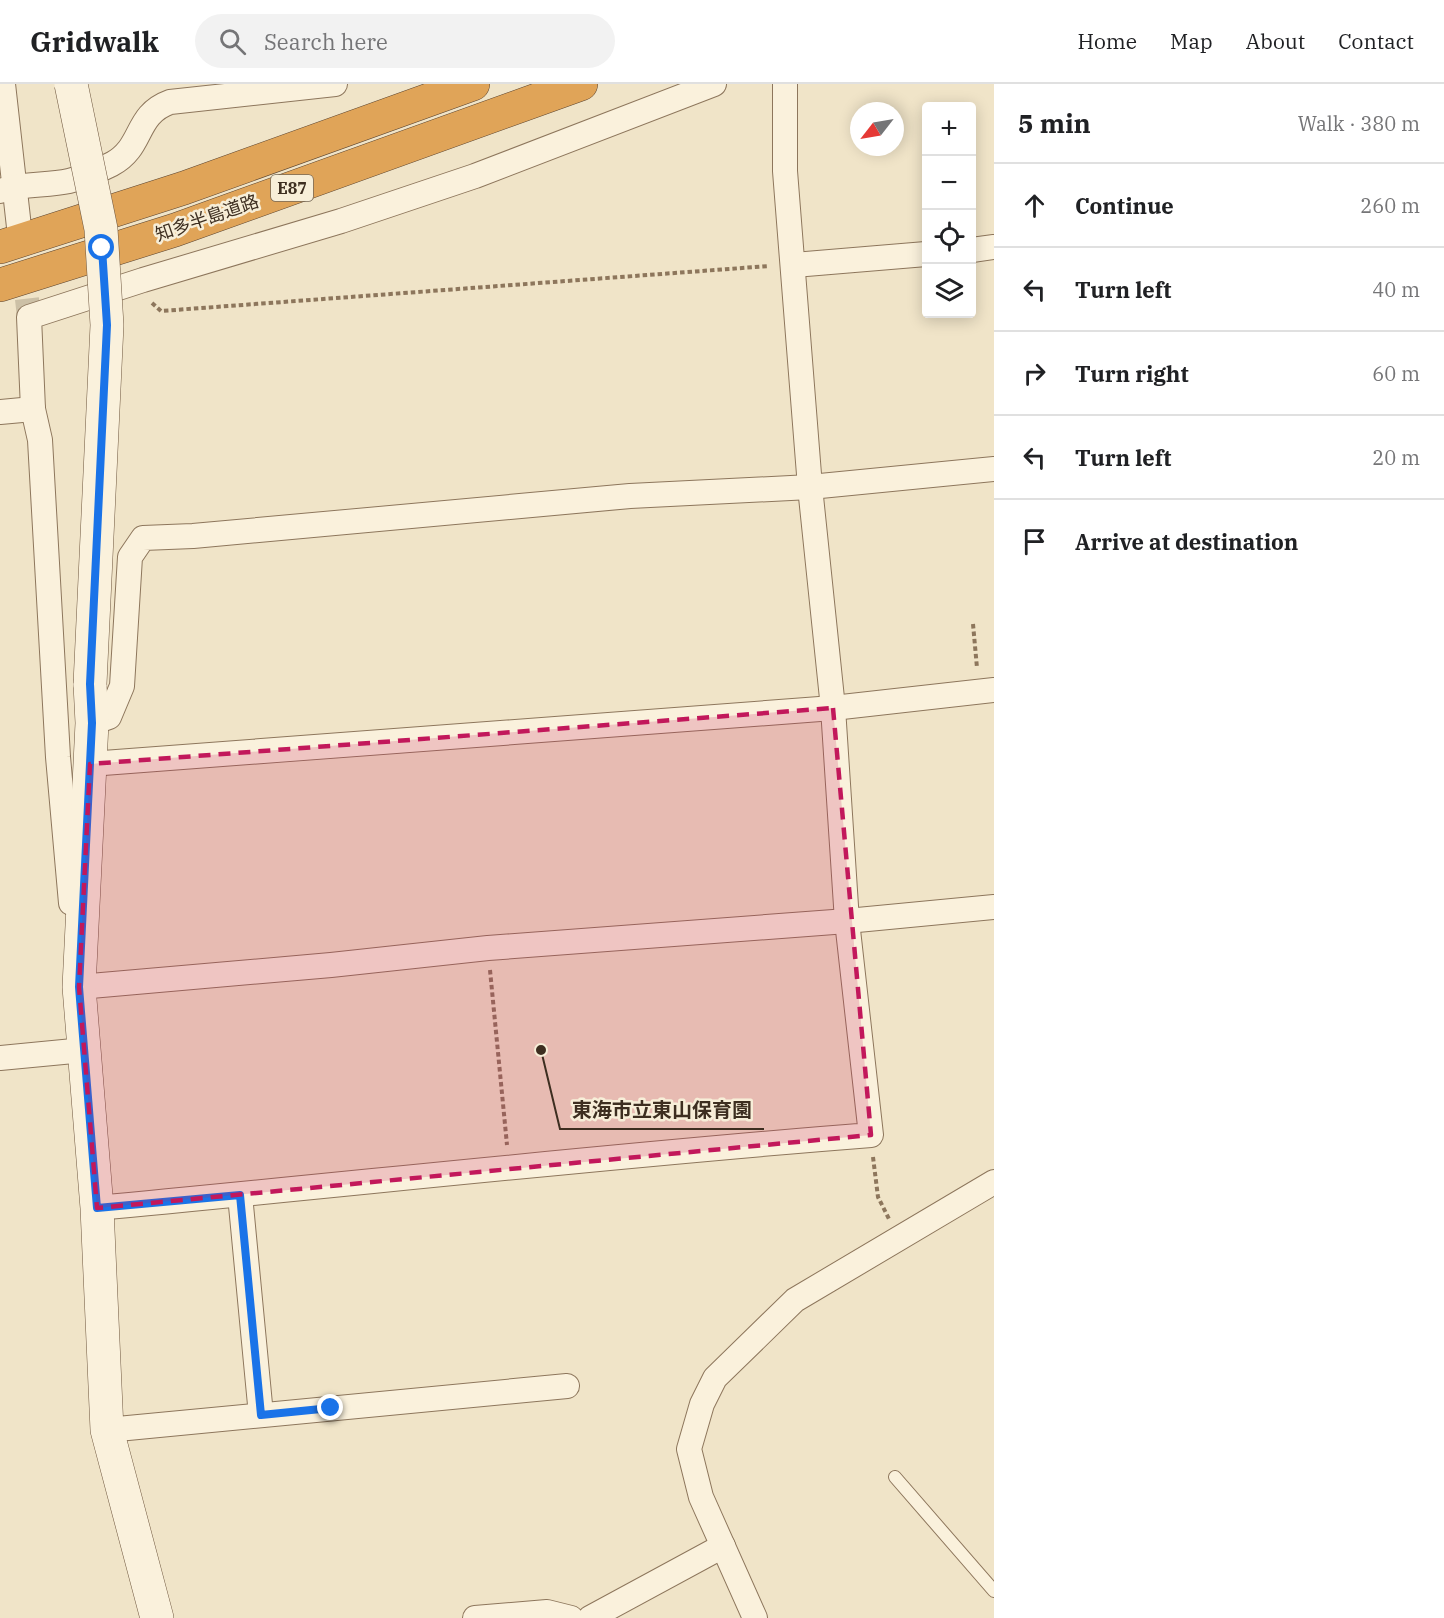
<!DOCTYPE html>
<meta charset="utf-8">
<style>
body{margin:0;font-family:"IBM Plex Serif","Noto Sans JP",serif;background:#f2f2f2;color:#202124}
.controls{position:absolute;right:18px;top:18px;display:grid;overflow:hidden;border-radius:6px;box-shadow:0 3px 15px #0003}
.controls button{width:54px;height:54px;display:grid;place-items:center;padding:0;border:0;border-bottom:2px solid #e0e0e0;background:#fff;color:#202124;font:30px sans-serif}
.compass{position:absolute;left:850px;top:18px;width:54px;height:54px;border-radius:50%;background:#fff;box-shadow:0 3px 15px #0003;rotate:239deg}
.stop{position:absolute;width:18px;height:18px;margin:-14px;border:4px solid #1a73e8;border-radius:50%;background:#fff}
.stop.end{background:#1a73e8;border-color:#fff;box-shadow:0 2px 6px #0008}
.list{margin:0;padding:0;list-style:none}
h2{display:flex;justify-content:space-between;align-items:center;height:78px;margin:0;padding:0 24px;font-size:26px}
h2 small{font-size:20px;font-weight:400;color:#757577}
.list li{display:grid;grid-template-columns:39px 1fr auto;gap:18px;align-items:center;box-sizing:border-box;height:84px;padding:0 24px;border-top:2px solid #e0e0e0}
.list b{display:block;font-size:22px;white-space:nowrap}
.list em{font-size:20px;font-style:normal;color:#757577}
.icon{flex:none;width:33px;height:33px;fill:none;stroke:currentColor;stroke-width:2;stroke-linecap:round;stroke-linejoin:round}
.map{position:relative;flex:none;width:994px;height:1534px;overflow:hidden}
header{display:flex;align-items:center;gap:36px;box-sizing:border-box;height:84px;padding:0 30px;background:#fff;border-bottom:2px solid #e0e0e0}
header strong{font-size:28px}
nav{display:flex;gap:33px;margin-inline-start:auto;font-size:21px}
.search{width:420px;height:54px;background:#f2f2f2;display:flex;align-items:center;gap:15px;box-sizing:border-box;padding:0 21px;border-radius:33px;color:#757577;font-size:22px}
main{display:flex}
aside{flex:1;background:#fff}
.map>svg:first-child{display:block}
</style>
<header>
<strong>Gridwalk</strong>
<div class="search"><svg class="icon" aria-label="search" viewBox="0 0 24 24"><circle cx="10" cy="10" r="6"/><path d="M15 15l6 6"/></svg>Search here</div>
<nav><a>Home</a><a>Map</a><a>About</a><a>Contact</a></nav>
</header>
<main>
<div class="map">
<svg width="994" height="1534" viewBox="0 0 994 1534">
<rect width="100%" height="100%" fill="#f0e4c8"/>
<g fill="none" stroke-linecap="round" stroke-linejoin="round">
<path stroke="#ccc0a6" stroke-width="24" stroke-dasharray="24 12" stroke-linecap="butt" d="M19,143l10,90"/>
<g stroke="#8d765c" stroke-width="14">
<path id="lane" d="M895,1393l99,114"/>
</g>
<g stroke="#8d765c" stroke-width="26">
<g id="street">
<path d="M3,0l16,143"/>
<path d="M0,107c23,-8 46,-5 69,-10 13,-3 31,-11 43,-17 32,-17 22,-49 58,-62l165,-18"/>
<path d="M972,166l22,-3"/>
<path d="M794,181l132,-11"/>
<path d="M0,328l33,-3"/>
<path d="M92,639l17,-6 13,-31 8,-129 13,-19 50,-2 437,-40 180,-9 184,-18"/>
<path d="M90,680l743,-56 161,-18"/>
<path d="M71,819l-13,-146 -18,-317 -7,-31 -4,-92 114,-37 198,-59 134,-45 239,-92"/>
<path d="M77,886l2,17 252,-22 157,-17 359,-27 147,-14"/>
<path d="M0,974l84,-8"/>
<path d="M240,1111l21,220"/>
<path d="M97,1124c258,-24 515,-53 774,-73l-24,-214 -14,-213 -23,-221 -25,-316v-87"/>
<path d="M107,1346l460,-44"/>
<path d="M475,1534l72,-6 24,6"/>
<path d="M590,1534l133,-72"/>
<path d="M755,1534l-54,-121 -12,-48 13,-45 13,-26 80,-78 199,-118"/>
</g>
</g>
<g stroke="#6f573f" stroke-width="34">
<path id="secondary" d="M90,600l2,39 -13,264 18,221 10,222 50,188"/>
</g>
<g stroke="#5b4430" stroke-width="34">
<g id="highway">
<path d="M0,163l184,-59 289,-104"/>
<path d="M0,201l175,-55 406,-146"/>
</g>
</g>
<g stroke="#8d765c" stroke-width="4" stroke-dasharray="4.5 3" stroke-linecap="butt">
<path d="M152,219l9,8 608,-45"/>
<path d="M973,540l4,44"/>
<path d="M490,886l17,175"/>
<path d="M873,1073l5,40 11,22"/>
</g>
<use href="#lane" stroke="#faf1dc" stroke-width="12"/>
<use href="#street" stroke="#faf1dc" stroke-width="24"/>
<use href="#secondary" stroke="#faf1dc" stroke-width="33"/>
<use href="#highway" stroke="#e0a458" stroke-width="33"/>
<g stroke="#6f573f" stroke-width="34" stroke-linecap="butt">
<path id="secondary-bridge" d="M71,0l30,145 6,96 -17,359"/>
</g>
<use href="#secondary-bridge" stroke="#faf1dc" stroke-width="33"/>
</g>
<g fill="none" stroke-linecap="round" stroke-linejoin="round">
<path stroke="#1a73e8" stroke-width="8" d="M102,164l5,77 -17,359 2,39 -13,264 18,221 143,-13 21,220 70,-7"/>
</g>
<path fill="#c2185b" fill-opacity="0.2" stroke="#c2185b" stroke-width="4.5" stroke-dasharray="12 8" stroke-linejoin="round" d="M833,624l38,427 -774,73 -18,-221 11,-223z"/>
<g text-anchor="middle" stroke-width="5" stroke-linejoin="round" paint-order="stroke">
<rect fill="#f7eed8" stroke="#756857" stroke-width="1.5" x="271" y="91" width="42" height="26" rx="4.5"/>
<g font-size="16" font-weight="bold" fill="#3d2e20">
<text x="292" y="110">E87</text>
</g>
<g font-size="18" fill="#3d2e20" stroke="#f7eed8">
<text transform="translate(207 134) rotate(-19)" y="6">知多半島道路</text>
</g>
</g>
<path fill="none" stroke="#3d2e20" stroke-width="2" d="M541 966L560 1045H764"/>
<circle fill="#3d2e20" stroke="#f7eed8" stroke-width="2" cx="541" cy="966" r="6"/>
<g font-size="20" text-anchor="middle" font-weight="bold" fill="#3d2e20" stroke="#f7eed8" stroke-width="5" stroke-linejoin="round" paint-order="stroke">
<text x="662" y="1033">東海市立東山保育園</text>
</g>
</svg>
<div class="controls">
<button>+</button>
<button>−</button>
<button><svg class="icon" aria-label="locate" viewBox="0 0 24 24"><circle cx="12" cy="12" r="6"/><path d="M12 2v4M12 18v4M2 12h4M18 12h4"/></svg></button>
<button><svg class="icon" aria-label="layers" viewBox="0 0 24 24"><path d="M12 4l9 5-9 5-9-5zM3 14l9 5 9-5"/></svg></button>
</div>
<svg class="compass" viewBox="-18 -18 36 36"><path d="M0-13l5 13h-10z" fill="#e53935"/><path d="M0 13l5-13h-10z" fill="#757577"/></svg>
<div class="stop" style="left:102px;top:164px"></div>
<div class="stop end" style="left:331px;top:1324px"></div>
</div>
<aside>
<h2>5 min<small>Walk · 380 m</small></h2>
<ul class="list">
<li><svg class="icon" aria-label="ahead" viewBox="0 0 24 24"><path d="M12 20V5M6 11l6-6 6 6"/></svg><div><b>Continue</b></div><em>260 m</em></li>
<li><svg class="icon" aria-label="left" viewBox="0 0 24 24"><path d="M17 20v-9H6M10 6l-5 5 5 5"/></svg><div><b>Turn left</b></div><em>40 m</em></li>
<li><svg class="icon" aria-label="right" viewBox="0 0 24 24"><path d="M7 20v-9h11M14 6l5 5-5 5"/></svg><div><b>Turn right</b></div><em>60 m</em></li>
<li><svg class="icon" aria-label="left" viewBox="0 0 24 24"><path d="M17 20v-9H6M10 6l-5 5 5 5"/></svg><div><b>Turn left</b></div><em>20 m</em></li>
<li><svg class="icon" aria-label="arrive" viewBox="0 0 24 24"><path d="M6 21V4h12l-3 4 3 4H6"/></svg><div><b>Arrive at destination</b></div></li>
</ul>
</aside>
</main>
